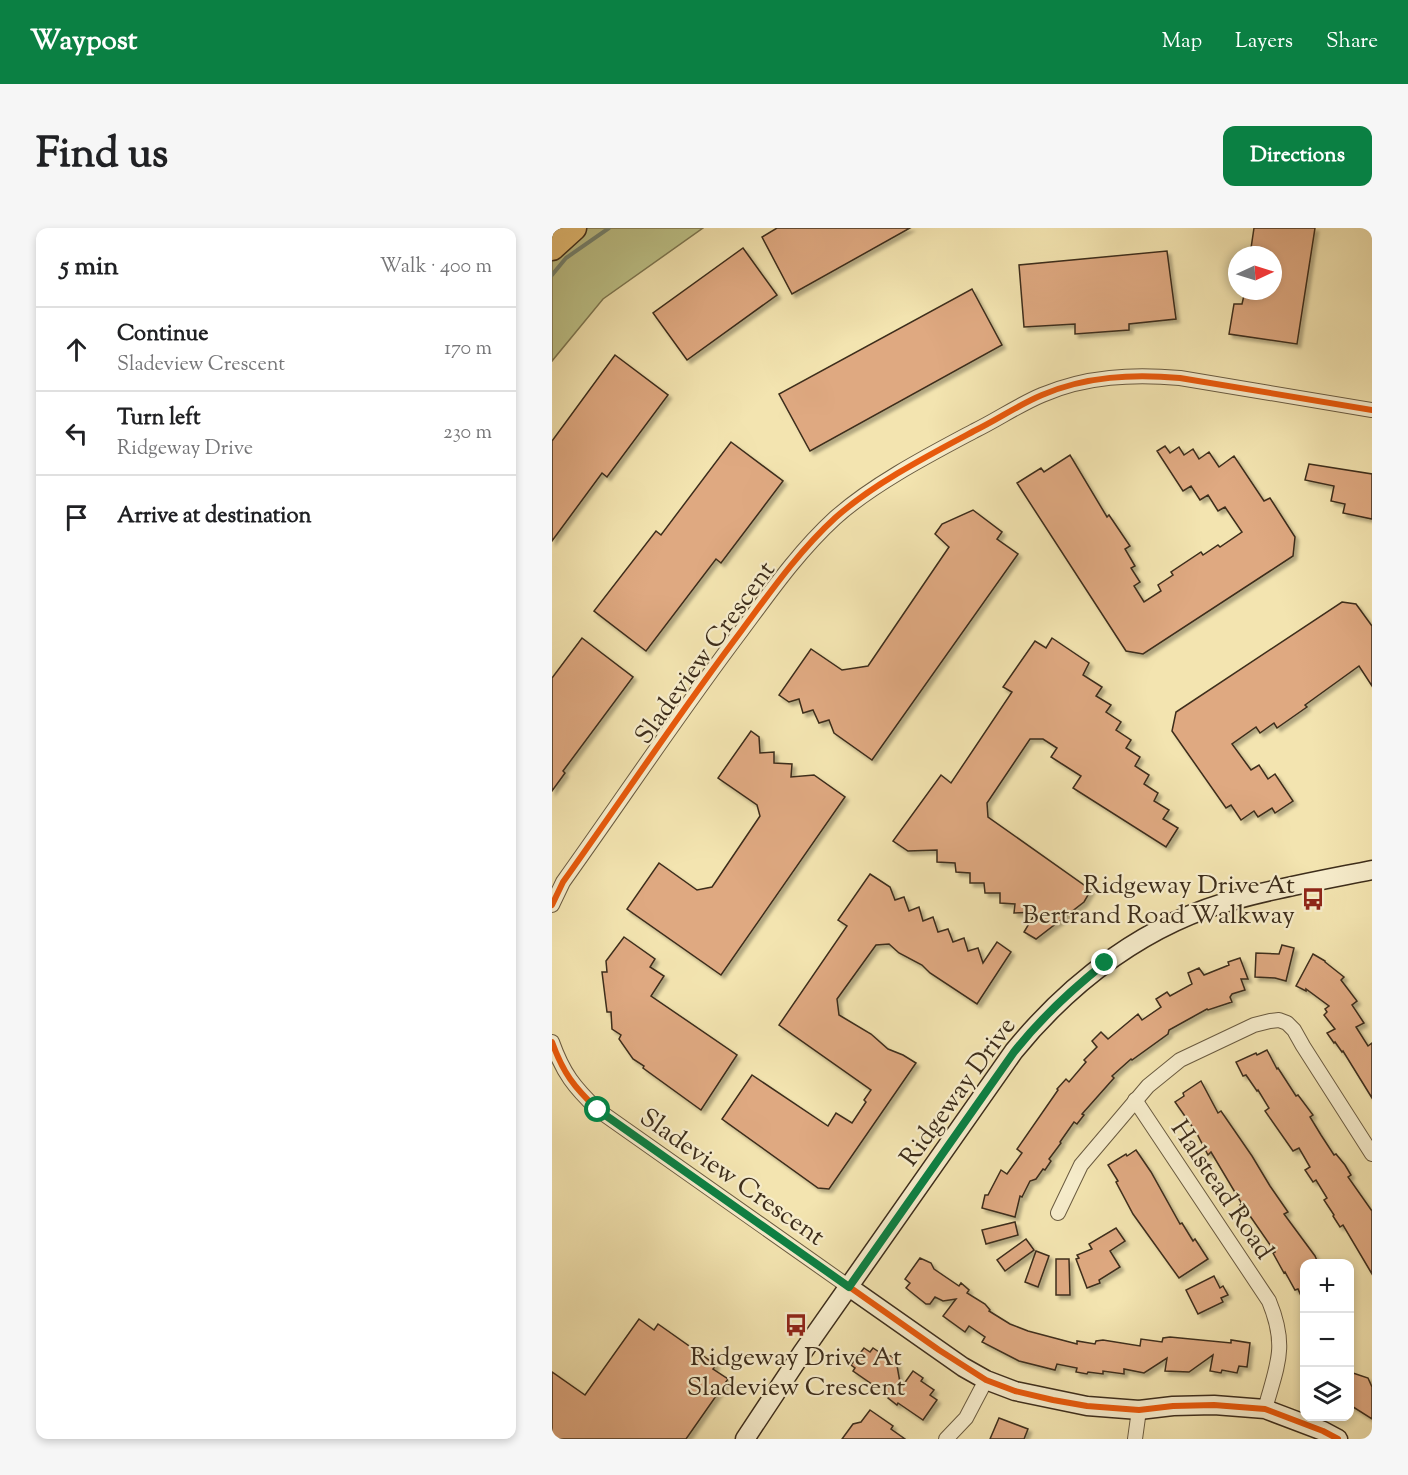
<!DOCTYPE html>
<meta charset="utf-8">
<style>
body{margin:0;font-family:"Sorts Mill Goudy",serif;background:#f6f6f6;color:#202124}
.controls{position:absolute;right:18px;bottom:18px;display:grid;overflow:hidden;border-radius:12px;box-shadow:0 3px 9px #0003}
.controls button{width:54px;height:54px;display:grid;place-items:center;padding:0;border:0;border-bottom:2px solid #e0e0e0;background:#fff;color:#202124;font:30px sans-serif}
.compass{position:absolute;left:676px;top:18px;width:54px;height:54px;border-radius:50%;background:#fff;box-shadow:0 3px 9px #0003;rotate:86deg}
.stop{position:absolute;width:18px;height:18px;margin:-14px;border:4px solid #0b8043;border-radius:50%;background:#fff}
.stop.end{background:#0b8043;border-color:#fff;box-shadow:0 2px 6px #0008}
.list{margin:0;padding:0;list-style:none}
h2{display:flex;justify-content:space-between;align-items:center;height:78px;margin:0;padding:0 24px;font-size:26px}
h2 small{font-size:20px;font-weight:400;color:#757577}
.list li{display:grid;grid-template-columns:39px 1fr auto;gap:18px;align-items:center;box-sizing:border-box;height:84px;padding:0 24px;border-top:2px solid #e0e0e0}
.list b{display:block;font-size:22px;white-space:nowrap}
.list p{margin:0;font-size:20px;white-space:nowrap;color:#757577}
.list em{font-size:20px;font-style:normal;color:#757577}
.icon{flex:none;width:33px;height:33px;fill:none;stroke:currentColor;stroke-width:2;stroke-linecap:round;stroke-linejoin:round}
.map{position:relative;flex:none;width:820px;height:1211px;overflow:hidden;border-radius:12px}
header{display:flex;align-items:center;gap:36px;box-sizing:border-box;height:84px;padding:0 30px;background:#0b8043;color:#fff}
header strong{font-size:28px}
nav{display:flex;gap:33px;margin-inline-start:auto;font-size:21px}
.intro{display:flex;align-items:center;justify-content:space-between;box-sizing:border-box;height:144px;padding:0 36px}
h1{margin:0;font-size:42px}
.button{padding:15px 27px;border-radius:12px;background:#0b8043;color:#fff;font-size:21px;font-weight:700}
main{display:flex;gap:36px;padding:0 36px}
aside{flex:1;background:#fff;border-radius:12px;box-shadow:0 3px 9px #0003}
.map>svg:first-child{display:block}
</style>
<header>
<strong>Waypost</strong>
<nav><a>Map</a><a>Layers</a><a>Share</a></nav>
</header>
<div class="intro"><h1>Find us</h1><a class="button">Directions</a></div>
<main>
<aside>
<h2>5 min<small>Walk · 400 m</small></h2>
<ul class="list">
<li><svg class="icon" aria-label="ahead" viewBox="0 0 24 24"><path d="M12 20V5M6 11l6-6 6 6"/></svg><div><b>Continue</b><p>Sladeview Crescent</p></div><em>170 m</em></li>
<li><svg class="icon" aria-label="left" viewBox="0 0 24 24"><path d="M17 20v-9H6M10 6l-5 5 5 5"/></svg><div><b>Turn left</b><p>Ridgeway Drive</p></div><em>230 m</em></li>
<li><svg class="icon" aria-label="arrive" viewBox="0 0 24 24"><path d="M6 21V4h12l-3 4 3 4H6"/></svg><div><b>Arrive at destination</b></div></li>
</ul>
</aside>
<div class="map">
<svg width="820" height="1211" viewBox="0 0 820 1211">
<defs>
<filter id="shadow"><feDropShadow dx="3.5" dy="3.5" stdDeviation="1.5" flood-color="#0004"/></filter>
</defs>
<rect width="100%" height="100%" fill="#f3e4b0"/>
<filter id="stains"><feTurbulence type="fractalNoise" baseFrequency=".00333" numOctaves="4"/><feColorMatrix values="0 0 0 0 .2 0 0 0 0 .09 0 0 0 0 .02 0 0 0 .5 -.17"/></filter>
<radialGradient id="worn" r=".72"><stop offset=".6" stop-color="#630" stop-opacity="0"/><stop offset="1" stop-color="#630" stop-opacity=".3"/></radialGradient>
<path fill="#bec389" stroke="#7e7852" stroke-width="1.5" d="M32,0h119l-100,71 -51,62v-105z"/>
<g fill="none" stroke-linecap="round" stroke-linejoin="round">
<path stroke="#758572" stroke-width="4" d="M0,47l14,-17 43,-30"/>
</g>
<g fill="#dfa981" stroke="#3d2d1b" stroke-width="1.5" filter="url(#shadow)">
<path d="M225,0h133l-118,66 -30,-57z"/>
<path d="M702,0h61l-18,116 -68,-10 5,-30h8l3,-13h28v-36h-23z"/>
<path d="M191,20l34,47 -90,65 -34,-47z"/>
<path d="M615,23l9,68 -47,5v6l-54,4v-10l-51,3 -5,-62z"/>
<path d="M420,61l30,56 -192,106 -31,-57z"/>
<path d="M63,127l53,40 -61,82 -5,-4 -50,68v-100z"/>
<path d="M179,214l52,39 -62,82 -5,-4 -70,92 -52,-40 62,-80 5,4z"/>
<path d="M613,218l5,7 9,-6 5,8 9,-6 6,10 10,-7 10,15 15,-11 30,45 6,-3 25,39 -2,19 -150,98 -17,-3 -109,-168 24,-15 3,4 26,-17 37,62 2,-2 21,31 -5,3 10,17 -4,2 9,14 -6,4 10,16 17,-11 -3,-6 15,-10 -2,-3 30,-20 2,3 15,-10 2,2 22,-15 -17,-25 -7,4 -10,-16 -8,5 -9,-14 -8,5 -26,-40z"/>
<path d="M757,236l63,10v45l-29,-6 2,-9 -14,-3 3,-15 -29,-6z"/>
<path d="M421,282l29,22 -5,7 21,15 -146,206 -38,-27 -5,-13 -10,3 -6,-13 -10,3 -4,-14 -10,3 -10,-7 32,-46 31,21 26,-4 81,-119 -14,-13 7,-10z"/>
<path d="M790,374l14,2 16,22v60l-13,-20 -54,39 2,2 -30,21 -3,-5 -14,10 -4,-6 -24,17 19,26 8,-5 9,14 7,-5 18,27 -18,12 -3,-5 -14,9 -4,-6 -13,9 -10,-15 -5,3 -54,-77 4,-19z"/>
<path d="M30,410l51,39 -70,94 2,2 -13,18v-113z"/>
<path d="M500,410l37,25 -6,12 19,12 -6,9 15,9 -5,7 15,10 -5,8 15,10 -5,8 14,9 -5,9 14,9 -5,9 14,9 -4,8 15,9 -6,9 15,9 -12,19 -93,-59 8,-12 -30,-19 6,-9 -14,-9h-13l-43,64 1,14 103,73 -7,12 -48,37 -12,-7 12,-20 -22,1 1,-9 -15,-1v-10h-15l-1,-10h-14v-10l-14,-1 -1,-9 -18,-1v-12l-29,1 -15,-10 48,-66 10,8 61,-91 -9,-5 32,-46 11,7z"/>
<path d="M199,503l8,6 1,16 14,-1v11l18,1 -1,13 23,-2 31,22 -124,178 -94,-66 32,-46 38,27 15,-3 48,-71 -3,-11 -39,-27z"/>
<path d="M318,646l20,13 5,13 9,-3 5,14 10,-4 4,14 10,-4 5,15 10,-3 5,13 11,-4 4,13 10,-3 5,15 14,-21 14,10 -34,52 -47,-31 -8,-8 -23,-12 -10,-9 -13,1 -39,54 2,16 32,19 17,15 15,6 13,8 -87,126 -11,-1 -96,-69 30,-44 76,51 8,-13 16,10 14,-21 -2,-2 7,-10 -92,-65 68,-99 -9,-6z"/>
<path d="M72,709l31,22 -5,8 14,9 -13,20 86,59 -36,55 -58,-42 1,-2 -11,-7 -14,-20 2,-4 -9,-6 -1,-17h-4l-5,-40h5l-1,-11z"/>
<path d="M730,717l12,3 -8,33 -11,-3 -20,-1 1,-24 23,1z"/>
<path d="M761,726l12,7v1l19,15 -3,3 16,21 -5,4 12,18 -8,4 12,19 4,-3v55l-29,-47 -1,1 -7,-10 -1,1 -7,-10 8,-4 -11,-14 3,-3 -2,-3 4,-3 -23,-17v2l-10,-5z"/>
<path d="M688,730l8,21h-7l4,11 -13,4 -2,3 2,5 -24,8 -1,-1 -38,21 -1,4 -36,26 -1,-1 -19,17 2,2 -32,36 2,1 -7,9 -3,-2 -14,20 1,1 -12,16 2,2 -6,9 -2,-1 -7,10 -6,2 -8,16 -2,-1 -5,21 -33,-9 3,-13h3l13,-25 6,4 15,-21 -5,-4 41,-59 -1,-1 9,-10 3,3 17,-20 -2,-2 13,-13 -5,-6 9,-9 7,7 30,-25 4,6 19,-13 -5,-8 11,-7 3,4 22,-12 -4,-11 11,-5 5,7 25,-10 -1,-3z"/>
<path d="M715,822l10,19 1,-1 18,28 2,-1 15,20 -3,2 11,18 13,20 2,-1 9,11 6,10 -3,2 24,34v63l-29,-49 -3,2 -7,-11 1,-1 -10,-15 3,-2 -11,-18 -3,2 -8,-12 5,-3 -11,-19 -6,3 -28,-40 4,-3 -11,-18 -1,1 -11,-16 -3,1 -7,-14 20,-9 1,2z"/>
<path d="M649,853l17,32 3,-2 31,45 18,30 18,26 -4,2 31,42 3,7h-13v42l-7,-16 -3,1 -10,-18 -1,1 -5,-9 -6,-11 2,-1 -27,-39 -2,1 -6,-9 2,-1 -31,-52 -3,3 -12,-23 -21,-30 9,-6 -1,-3z"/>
<path d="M584,922l15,22 29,52 2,-1 11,18 2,-2 13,20 -29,19 -46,-64 -17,-32 2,-1 -10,-16 18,-11 1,2z"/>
<path d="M463,994l3,13 -32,9 -4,-14z"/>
<path d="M564,1000l9,13 -15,10 10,16 -21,13 1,3 -13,5 -11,-29 3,-1 -2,-3 15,-6 -3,-5z"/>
<path d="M474,1011l8,11 -29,21 -8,-11z"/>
<path d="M484,1023l13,5 -11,31 -13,-5z"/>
<path d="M368,1030l11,5 3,6 25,17 2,-3 8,7 -2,3 18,11 5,6 -1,1 21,13 18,7 49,13v-3l18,3 1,-3 7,-1 37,6 1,-7 21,3 1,-4 7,-1 61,6v-3l19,3 -3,24 -8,-1 -2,7 -15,-3 -1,3 -11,-2 3,-16 -24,17 -24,-1 2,-13 -23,15 -20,-4v5l-21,-3v3l-15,-2 -1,2 -11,-2 1,-4 -20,-4 -2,6 -36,-9 -37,-19 3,-5 -16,-11 -4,6 -22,-16 13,-17 -13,2 -8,-4 -5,7h-4l-20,-16 4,-5 -5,-4z"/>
<path d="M504,1031h13l1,36h-14z"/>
<path d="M662,1048l6,12 3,-2 5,9 -7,3 2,4 -25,12 -12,-24z"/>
<path d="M87,1091l15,11 4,-6 58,41 -3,4 15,10 -42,60h-134v-67l33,23z"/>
<path d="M312,1120l6,4 3,-4 12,8h6l5,4 5,28 12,-17 10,7 -2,3 13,9 -4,5 7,5 -14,20 -25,-17 -1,2 -9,-7 1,-2 -36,-25 2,-3 -4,-3z"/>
<path d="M798,1144l18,6 4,9v32l-22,-14z"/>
<path d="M318,1182l23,16 -2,3 14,10h-63l11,-15 8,-2z"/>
<path d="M447,1190l29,11 -4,10h-34z"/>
</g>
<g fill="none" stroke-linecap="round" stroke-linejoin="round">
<g stroke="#6a5b40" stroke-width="16">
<g id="street">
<path d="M0,677l11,-23c60,-84 117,-170 179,-252 29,-39 57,-79 93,-112 38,-34 94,-63 139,-87 23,-11 44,-26 68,-36 44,-19 91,-21 138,-17l192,32"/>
<path d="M0,814c11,31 22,45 46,68l251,177"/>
<path d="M583,872l134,201c19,46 8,64 -4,108"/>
<path d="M506,985l23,-48 67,-79 32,-26 74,-35 16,-4 9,-1 8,3 7,7 9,16 69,108"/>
<path d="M394,1211l20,-21 20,-38"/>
<path d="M583,1211l4,-29"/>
</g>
</g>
<g stroke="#3d2d1b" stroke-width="21">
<g id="secondary">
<path d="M297,1059l114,80 23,13 29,11 72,15 52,4 34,-4 41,-1 51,4 58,22 15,8"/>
<path d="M193,1211l57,-86 212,-302c57,-70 134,-129 224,-152 44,-12 89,-20 134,-29"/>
</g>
</g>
<g stroke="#3d2d1b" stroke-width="27">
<path id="highway" d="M0,20l22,-20"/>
</g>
<use href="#street" stroke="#f7edcc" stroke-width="14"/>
<use href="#secondary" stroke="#f7edcc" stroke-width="18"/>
<use href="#highway" stroke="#eac278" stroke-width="24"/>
<g stroke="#f7edcc" stroke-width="10">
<g id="cycleway">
<path d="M0,677l11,-23c60,-84 117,-170 179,-252 29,-39 57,-79 93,-112 38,-34 94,-63 139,-87 23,-11 44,-26 68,-36 44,-19 91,-21 138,-17l192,32"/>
<path d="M0,814c11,31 22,45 46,68l341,240 47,30 29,11 38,9 34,6 52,4 34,-4 41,-1 51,4 58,22 15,8"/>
</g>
</g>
<use href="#cycleway" stroke="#e8590c" stroke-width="6"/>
</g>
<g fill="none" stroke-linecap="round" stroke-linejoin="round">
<path stroke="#0b8043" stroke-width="8" d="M46,882l251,177 165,-235c27,-34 57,-62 91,-89"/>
</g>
<defs>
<g id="bus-bare" transform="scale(1.8)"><path d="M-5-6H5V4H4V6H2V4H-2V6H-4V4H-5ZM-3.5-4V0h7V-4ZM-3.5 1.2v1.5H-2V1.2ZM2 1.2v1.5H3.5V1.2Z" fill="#8f2418" stroke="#f7edcc" stroke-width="2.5" paint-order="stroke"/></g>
</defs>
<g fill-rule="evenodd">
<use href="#bus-bare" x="761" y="671"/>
<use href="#bus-bare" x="244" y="1097"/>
</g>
<g text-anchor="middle" stroke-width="4.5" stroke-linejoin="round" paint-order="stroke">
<g font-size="26" fill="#3d2d1b" stroke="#f7edcc">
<text transform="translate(152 424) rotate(-54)" y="9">Sladeview Crescent</text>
<text transform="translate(405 863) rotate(-54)" y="9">Ridgeway Drive</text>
<text transform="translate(181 948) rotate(35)" y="9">Sladeview Crescent</text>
<text transform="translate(671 961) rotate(56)" y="9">Halstead Road</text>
</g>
<g font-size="26" fill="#3d2d1b" stroke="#f7edcc" text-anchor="end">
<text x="743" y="665">Ridgeway Drive At<tspan x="743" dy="30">Bertrand Road Walkway</tspan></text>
<text x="244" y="1137" text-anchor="middle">Ridgeway Drive At<tspan x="244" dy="30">Sladeview Crescent</tspan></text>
</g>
</g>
<rect width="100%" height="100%" filter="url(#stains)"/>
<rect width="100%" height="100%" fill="url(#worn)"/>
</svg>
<div class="controls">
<button>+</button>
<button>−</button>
<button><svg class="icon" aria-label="layers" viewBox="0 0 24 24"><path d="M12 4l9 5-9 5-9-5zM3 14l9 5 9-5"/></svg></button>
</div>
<svg class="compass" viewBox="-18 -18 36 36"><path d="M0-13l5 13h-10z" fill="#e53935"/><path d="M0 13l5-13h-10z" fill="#757577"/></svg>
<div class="stop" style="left:46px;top:882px"></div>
<div class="stop end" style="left:553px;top:735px"></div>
</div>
</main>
